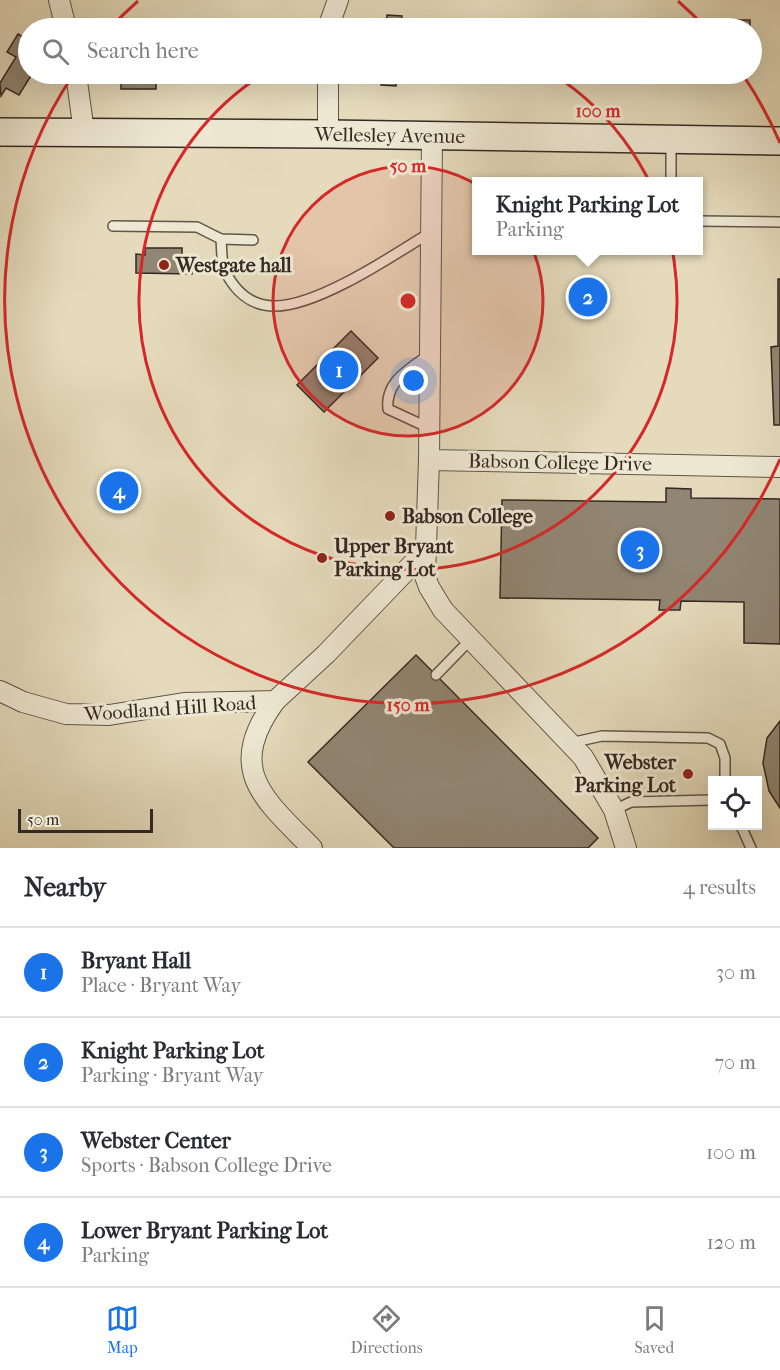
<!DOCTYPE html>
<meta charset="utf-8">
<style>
body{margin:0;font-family:"IM FELL French Canon",serif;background:#f7f7f7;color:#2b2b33}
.controls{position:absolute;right:18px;bottom:18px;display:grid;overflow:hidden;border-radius:0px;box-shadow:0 6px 24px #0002}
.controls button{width:54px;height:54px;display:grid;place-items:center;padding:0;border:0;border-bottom:2px solid #e1e1e2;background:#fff;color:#2b2b33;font:30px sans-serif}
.scale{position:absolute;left:18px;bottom:15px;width:135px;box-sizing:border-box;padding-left:6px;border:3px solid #352923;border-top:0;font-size:16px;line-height:21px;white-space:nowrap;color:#352923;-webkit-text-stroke:4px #eee8d3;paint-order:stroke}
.you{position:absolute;left:414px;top:381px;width:21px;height:21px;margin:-15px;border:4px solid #fff;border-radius:50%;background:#1a73e8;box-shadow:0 0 0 9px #1a73e833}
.badge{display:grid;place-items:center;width:39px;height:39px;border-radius:50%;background:#1a73e8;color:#fff;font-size:20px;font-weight:700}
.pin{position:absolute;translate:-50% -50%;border:3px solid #fff;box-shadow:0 2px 6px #0006}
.popup{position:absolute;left:472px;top:177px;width:231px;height:78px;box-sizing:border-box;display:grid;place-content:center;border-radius:0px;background:#fff;filter:drop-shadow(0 2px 4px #0005);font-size:20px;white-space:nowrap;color:#7c7c81}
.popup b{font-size:22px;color:#2b2b33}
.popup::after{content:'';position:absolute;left:50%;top:100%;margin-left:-12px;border:12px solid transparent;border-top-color:#fff}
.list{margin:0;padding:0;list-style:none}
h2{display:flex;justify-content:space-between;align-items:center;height:78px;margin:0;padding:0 24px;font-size:26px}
h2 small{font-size:20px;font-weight:400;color:#7c7c81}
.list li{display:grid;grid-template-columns:39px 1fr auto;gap:18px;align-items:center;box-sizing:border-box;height:90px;padding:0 24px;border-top:2px solid #e1e1e2}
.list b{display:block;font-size:22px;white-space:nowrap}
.list p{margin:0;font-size:20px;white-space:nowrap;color:#7c7c81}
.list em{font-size:20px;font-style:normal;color:#7c7c81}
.icon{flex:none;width:33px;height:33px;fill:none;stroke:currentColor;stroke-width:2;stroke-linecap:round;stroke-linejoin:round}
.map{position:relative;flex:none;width:780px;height:848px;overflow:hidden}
.search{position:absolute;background:#fff;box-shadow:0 6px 24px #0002;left:18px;right:18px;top:18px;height:66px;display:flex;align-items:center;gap:15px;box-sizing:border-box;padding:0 21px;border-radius:33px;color:#7c7c81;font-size:22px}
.sheet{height:438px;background:#fff}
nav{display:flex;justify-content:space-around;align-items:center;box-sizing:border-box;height:84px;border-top:2px solid #e1e1e2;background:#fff;font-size:16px;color:#7c7c81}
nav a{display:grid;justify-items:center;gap:3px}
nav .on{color:#1a73e8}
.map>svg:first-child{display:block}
</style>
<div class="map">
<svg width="780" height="848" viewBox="0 0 780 848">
<rect width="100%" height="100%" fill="#e5dbbc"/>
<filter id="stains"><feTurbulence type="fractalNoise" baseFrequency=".00333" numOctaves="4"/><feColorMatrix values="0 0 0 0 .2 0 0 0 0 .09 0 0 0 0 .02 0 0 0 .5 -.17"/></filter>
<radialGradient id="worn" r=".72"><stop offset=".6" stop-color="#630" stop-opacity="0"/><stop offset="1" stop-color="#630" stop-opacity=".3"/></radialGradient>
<g fill="#918673" stroke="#352923" stroke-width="1.5">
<path d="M387,15l15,1 -1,12h-15z"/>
<rect x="728" y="20" width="22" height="8"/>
<rect x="251" y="25" width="20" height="3"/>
<path d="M18,34l10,6v17l-3,6 3,3v8h4l-13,21 -13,-7 -5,8 -1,-13 16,-26 -9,-5z"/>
<path d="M121,74h44l1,4h-10v11h-35z"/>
<rect x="251" y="74" width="21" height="3"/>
<path d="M375,74h22l-1,12 -15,-1 1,-8 -7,-1z"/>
<path d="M486,74h70l-1,6 -28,-2 -1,5 -41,-3z"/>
<path d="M591,74h64v9h-36v-6l-28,-1z"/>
<path d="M704,74h38v2l-14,-1v7l-11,-1v-6z"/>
<path d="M145,248h37v8h10v18l-56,-1v-19l9,1z"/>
<path d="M778,279h2v146h-6l-3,-78 7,-1z"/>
<path d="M351,331l27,27 -54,54 -27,-27z"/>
<path d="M666,488l25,1v9l89,1v145l-36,-1v-41l-63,-1 -1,9h-21l1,-10 -160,-2 2,-98 164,2z"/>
<path d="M416,655l182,183 -10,10h-194l-86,-86z"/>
<path d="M780,721v87l-11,-17 -6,-28 4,-25z"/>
</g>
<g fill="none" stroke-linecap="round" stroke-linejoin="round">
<g stroke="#615649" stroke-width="12">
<g id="lane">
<path d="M671,142v40"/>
<path d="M699,221l81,1"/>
<path d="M113,226l84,1 24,12 32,1"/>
<path d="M221,239c1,10 0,23 4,32 10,20 26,35 49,35 43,1 120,-51 157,-74"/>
<path d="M429,428l-41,-19c-3,-27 21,-40 41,-54"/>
<path d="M436,675l35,-36"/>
<path d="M570,743l32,-7 106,2 12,6 5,14v22"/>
<path d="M614,810l17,-8 81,-2"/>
<path d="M741,826l10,22"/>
</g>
</g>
<g stroke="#615649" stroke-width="22">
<g id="street">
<path d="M59,0l7,28"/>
<path d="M328,28l10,-28"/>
<path d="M76,74l8,58"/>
<path d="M328,74v60"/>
<path d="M429,460l3,-324"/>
<path d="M0,691l23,11 43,12 43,1 75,-12 91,-2 51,-47 100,-104"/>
<path d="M275,701c-50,69 -12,97 37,147"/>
<path d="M626,848l-12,-38 -31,-53 -140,-147 -14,-23 -4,-11 4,-116 351,7"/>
</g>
</g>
<g stroke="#352923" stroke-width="30">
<g id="secondary">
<path id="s1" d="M0,132l328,2 452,7"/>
</g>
</g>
<use href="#lane" stroke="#eee8d3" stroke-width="9"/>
<use href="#street" stroke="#eee8d3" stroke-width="20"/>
<use href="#secondary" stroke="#eee8d3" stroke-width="27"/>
</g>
<circle cx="408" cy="301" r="135" fill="#d62828" fill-opacity=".12"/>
<g fill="none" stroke="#d62828" stroke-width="3">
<circle cx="408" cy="301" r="135"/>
<path d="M553 74A269 269 0 1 1 263 74"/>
<path d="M780 459A404 404 0 1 1 73 75M110 28A404 404 0 0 1 138 1M678 1A404 404 0 0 1 706 28M743 75A404 404 0 0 1 780 143"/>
</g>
<g fill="#8f2418" stroke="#eee8d3" stroke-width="2">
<circle cx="164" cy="265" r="6"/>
<circle cx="390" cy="516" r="6"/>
<circle cx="322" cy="558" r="6"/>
<circle cx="688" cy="774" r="6"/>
</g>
<g text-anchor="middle" stroke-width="6" stroke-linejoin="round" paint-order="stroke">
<g font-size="20" fill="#352923" stroke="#eee8d3">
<text dy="7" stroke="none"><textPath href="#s1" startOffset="390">Wellesley Avenue</textPath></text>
<text transform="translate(560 462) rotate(1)" y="7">Babson College Drive</text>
<text transform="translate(170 708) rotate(-4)" y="7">Woodland Hill Road</text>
</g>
<g font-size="20" font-weight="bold" fill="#352923" stroke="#eee8d3" text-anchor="start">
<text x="176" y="272">Westgate hall</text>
<text x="402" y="523">Babson College</text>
<text x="334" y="553">Upper Bryant<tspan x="334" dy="23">Parking Lot</tspan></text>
<text x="676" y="769" text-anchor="end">Webster<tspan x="676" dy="23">Parking Lot</tspan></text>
</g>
</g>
<circle cx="408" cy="301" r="9" fill="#d62828" stroke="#eee8d3" stroke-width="3"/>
<g font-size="18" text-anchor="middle" font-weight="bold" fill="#d62828" stroke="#eee8d3" stroke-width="6" stroke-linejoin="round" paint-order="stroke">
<text x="598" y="117">100 m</text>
<text x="408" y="172">50 m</text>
<text x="408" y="711">150 m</text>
</g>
<rect width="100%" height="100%" filter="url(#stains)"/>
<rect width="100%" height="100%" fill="url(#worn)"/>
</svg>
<div class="controls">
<button><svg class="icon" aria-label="locate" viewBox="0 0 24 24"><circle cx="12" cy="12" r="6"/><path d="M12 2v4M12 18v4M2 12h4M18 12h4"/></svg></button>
</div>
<div class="scale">50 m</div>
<div class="you"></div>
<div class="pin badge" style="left:339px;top:370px">1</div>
<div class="pin badge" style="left:588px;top:297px">2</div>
<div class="popup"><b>Knight Parking Lot</b>Parking</div>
<div class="pin badge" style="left:640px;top:550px">3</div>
<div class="pin badge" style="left:119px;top:491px">4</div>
<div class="search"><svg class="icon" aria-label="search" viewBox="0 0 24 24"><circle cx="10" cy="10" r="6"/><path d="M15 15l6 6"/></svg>Search here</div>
</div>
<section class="sheet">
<h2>Nearby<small>4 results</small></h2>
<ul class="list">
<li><span class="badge">1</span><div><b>Bryant Hall</b><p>Place · Bryant Way</p></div><em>30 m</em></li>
<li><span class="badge">2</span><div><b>Knight Parking Lot</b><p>Parking · Bryant Way</p></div><em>70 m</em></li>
<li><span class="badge">3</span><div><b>Webster Center</b><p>Sports · Babson College Drive</p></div><em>100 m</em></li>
<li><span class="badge">4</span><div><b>Lower Bryant Parking Lot</b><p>Parking</p></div><em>120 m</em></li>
</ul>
</section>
<nav>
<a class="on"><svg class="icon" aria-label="map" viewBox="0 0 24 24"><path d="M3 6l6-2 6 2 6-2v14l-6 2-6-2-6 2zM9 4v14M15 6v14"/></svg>Map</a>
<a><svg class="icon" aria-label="directions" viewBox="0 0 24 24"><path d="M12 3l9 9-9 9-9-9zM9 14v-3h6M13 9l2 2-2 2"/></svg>Directions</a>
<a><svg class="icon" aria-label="saved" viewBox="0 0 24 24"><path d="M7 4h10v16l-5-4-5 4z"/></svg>Saved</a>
</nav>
